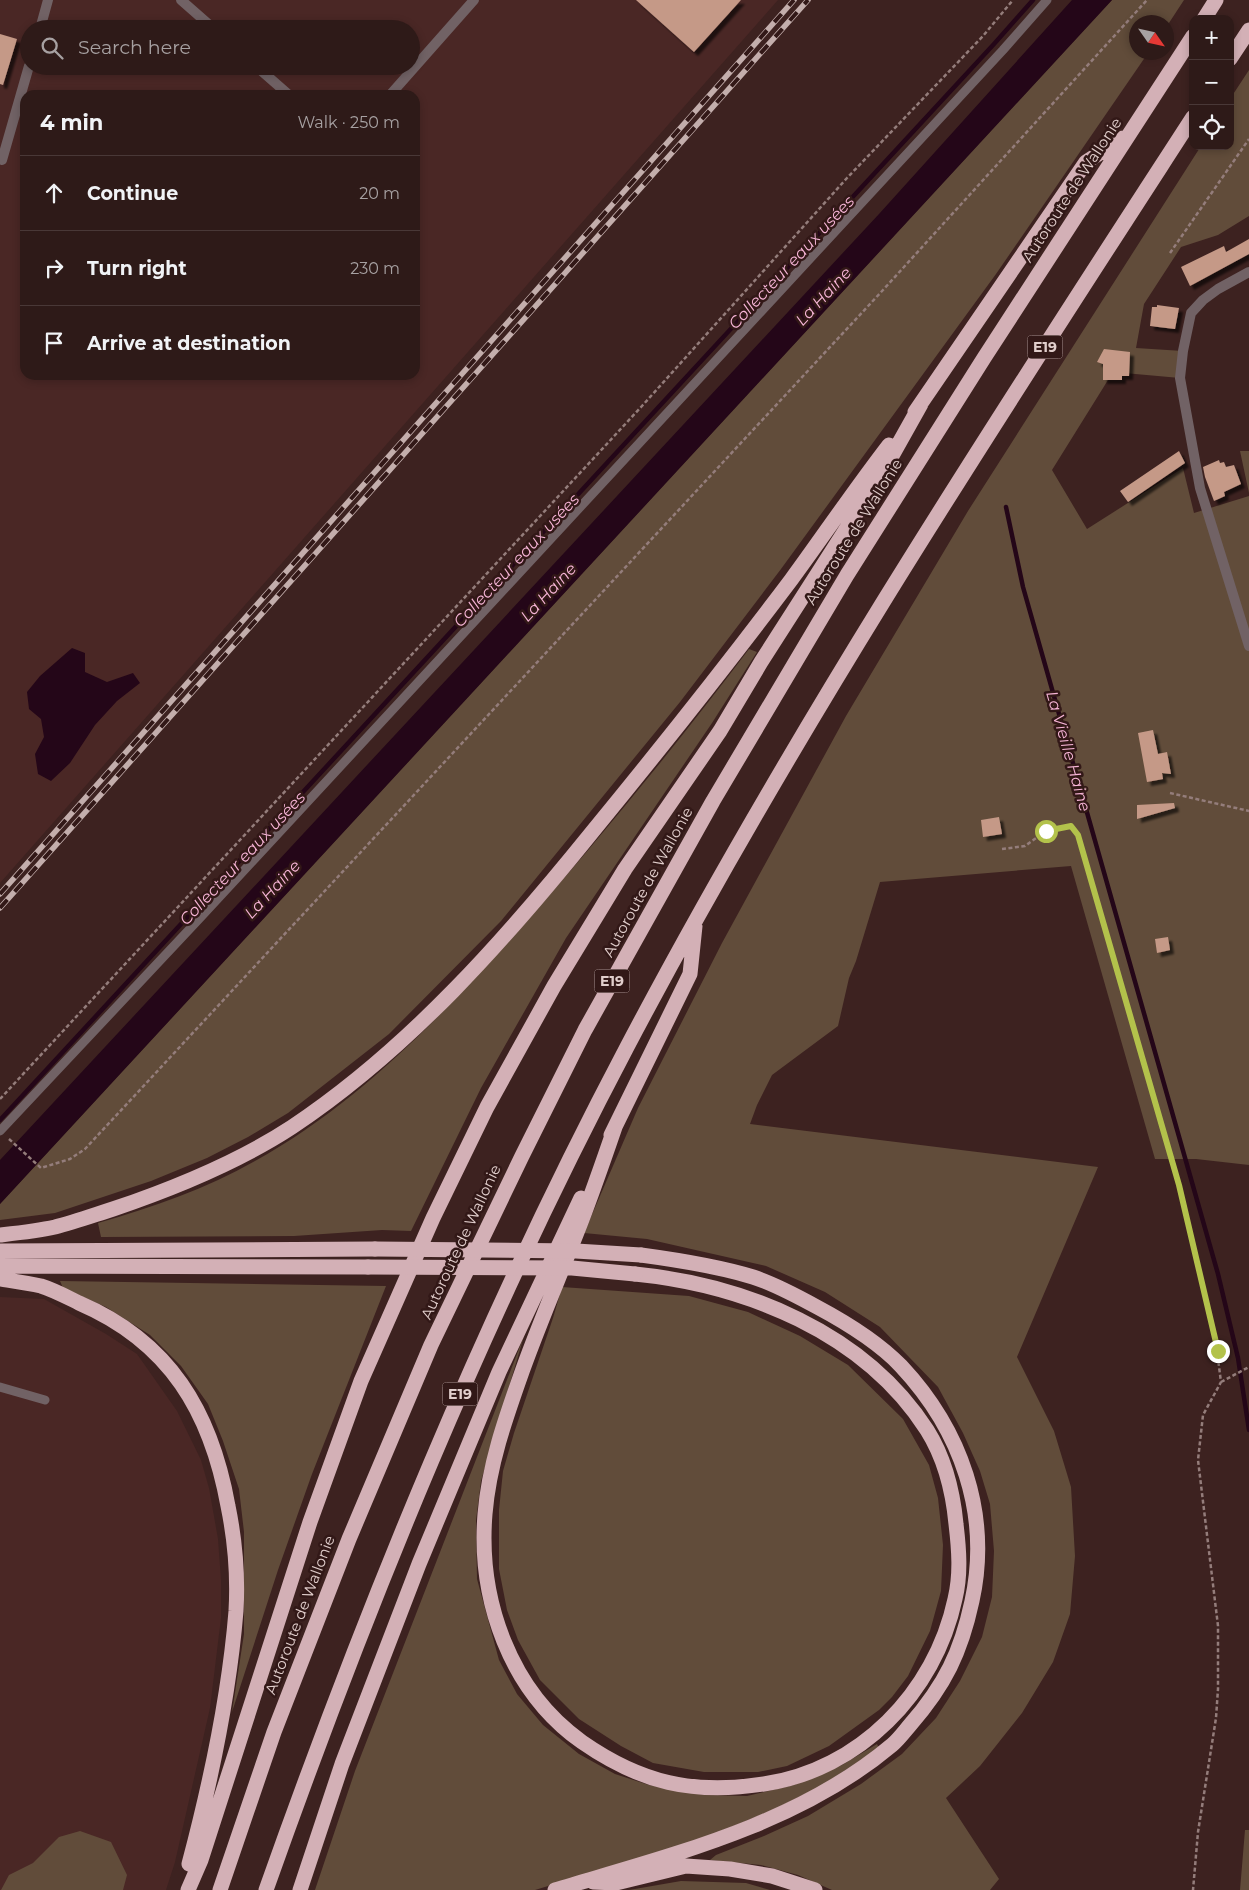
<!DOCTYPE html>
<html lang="en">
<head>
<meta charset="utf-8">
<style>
  :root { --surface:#2e1a18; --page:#362321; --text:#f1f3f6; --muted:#a7a1a2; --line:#493837 }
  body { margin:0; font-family:Montserrat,sans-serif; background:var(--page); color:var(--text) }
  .controls { position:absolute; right:15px; top:15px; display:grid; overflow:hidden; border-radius:10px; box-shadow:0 2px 8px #0003 }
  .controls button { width:45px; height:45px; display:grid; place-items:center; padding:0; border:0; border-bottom:1px solid var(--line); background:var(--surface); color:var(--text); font:25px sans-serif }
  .compass { position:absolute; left:1129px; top:15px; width:45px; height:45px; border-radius:50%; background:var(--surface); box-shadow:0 2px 8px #0003; rotate:124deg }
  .stop { position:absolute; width:15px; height:15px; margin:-11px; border:4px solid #b3c24b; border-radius:50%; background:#fff }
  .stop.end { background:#b3c24b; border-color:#fff; box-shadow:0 1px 5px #0008 }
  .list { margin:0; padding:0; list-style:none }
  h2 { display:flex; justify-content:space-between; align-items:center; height:65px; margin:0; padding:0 20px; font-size:21px }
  h2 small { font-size:16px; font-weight:400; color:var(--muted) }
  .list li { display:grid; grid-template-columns:32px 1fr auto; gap:15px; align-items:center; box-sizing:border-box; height:75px; padding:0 20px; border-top:1px solid var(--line) }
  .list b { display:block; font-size:19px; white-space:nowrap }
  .list em { font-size:16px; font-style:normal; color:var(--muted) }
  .icon { flex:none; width:28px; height:28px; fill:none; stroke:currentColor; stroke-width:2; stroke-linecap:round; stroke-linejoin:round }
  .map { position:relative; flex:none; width:1249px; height:1890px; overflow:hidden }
  .search { position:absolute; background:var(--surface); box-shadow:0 2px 8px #0003; left:20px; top:20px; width:400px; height:55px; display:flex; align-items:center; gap:12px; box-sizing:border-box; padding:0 18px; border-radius:28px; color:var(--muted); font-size:19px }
  .panel { position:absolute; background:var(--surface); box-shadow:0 2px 8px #0003; left:20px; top:90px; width:400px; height:290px; border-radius:15px }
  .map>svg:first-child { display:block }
</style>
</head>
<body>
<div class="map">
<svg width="1249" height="1890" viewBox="0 0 1249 1890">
  <defs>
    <filter id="shadow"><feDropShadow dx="4" dy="4" stdDeviation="1" flood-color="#0009"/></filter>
  </defs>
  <rect width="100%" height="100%" fill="#3d2220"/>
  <path fill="#4a2725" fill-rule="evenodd" d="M0,0H778L0,883ZM29,29H411V66H29ZM25,95H415V375H25Z
    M0,1297L44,1299L106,1334L137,1354L177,1411L201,1460L209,1488L218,1539L221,1580V1618L210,1708L175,1862L166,1890H0Z"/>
  <path fill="#614c3a" d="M1112,0H1184L1167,26L1166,22H1136V52L1148,53L996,274L781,569L680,702L501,921L389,1034L288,1113L248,1137L207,1158L151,1181L55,1213L0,1220V1204Z
    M1249,70V216L1218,235L1181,247L1144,304L1136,348L1183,351L1180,378L1113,372L1052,470L1087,529L1183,468L1194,513L1249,496V1165L1196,1159H1155L1071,866L880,882L856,961L849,978L838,1026L772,1075L757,1105L750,1124L1098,1167L1017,1357L1054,1431L1071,1487L1075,1556L1070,1614L1053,1662L1022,1713L980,1766L946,1798L999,1879L990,1890H832L798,1875L761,1865L710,1860L716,1855L764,1836L808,1816L861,1784L902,1754L936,1718L960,1681L982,1637L992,1597L994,1551L990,1504L980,1471L963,1433L938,1387L880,1327L825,1292L766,1266L647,1239L584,1233L638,1108L722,943L846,716L968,511L1201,146H1230V99Z
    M1240,451H1249V493Z
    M749,649L757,652L712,723L566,938L481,1088L411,1231L382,1230L294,1236L101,1237L98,1223C153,1207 206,1189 255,1161C356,1105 436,1022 512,937C595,845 674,748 749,649Z
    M60,1281L386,1286L312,1474L278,1570L232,1712L244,1634V1532L239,1489L223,1441L208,1404L181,1366L150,1335L106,1307L63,1288Z
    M562,1287L689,1296L748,1312L800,1336L848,1365L903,1419L929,1465L938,1498L943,1545L941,1591L930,1631L908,1676L892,1697L879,1710L829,1746L787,1766L758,1772H704L653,1763L621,1746L579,1719L540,1680L518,1640L507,1610L499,1569V1510L503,1471L514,1433L553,1318Z
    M524,1336L481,1481L476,1520L477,1579L499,1660L517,1694L543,1725L579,1754L615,1774L649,1785L705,1795L747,1796L794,1785L842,1765L877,1744L879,1748L821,1786L775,1809L702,1839L535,1890H315L355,1771Z
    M1245,1830H1249V1890H1240Z
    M80,1831L111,1842L127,1875L123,1890H1L9,1875L33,1863L59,1837Z
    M681,1881L746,1883L770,1890H629Z"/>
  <path fill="#240618" d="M1072,0H1112L0,1204V1160L879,214Z
    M72,648L85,653V672L107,682L133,673L140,683L117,701L95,725L70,763L51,781L38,774L35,754L44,737L41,719L29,709L27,692L40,676Z"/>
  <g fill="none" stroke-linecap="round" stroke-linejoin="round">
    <path stroke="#240618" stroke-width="4.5" d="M1006,507L1023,587L1218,1274L1238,1358L1249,1430
      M0,1120L994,44L1033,0"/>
  </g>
  <path fill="#c59987" filter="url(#shadow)" d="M636,0H741L694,52Z
    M0,34L17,39L3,85L0,84Z
    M1249,239V254L1190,286L1181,267L1224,246L1226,252Z
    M1157,305L1179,308L1175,329L1150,326L1152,307H1157Z
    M1104,349L1130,352L1129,376H1122V380H1103V364L1097,362Z
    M1179,451L1185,463L1128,502L1120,491Z
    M1219,460L1220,463L1224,462L1226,467L1234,465L1241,484L1224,492L1225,496L1214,501L1205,477L1203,467Z
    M1153,730L1158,754L1167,752L1171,774L1162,773L1163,779L1147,782L1138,733Z
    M1174,803L1175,808L1137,819V805Z
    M999,817L1002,834L983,837L981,820Z
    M1168,937L1170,950L1157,953L1155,939Z"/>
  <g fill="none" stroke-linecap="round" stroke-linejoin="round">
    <path stroke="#947d7b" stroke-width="2.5" stroke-dasharray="4 2.5" stroke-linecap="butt" d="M1170,253L1249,139
      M1170,793L1249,811
      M1002,849L1025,846L1046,831L1071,827L1078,835L1179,1185L1217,1351L1221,1382L1203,1415L1198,1460L1218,1626V1689L1216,1718L1198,1832L1193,1890
      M0,1099L642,406L847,178L983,36L1013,0
      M9,1139L41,1168L70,1159L85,1149L883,290L1147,0
      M1221,1382L1249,1367"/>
    <path stroke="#716265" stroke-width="9" d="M0,1131L200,918L1003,50L1047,0
      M0,1387L45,1400"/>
    <path stroke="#716265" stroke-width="10" d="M181,0L214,29
      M40,29L48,0
      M256,66L289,95
      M390,95L474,0
      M2,160L29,66
      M1249,272L1218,289L1203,300L1191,313L1183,351L1180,378L1200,488L1249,646"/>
    <path stroke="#d3b0b6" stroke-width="15" d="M1204,19L1216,0
      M1230,59L1249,30
      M915,412L1086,162L1123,138
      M615,1127C604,1159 593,1191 581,1222C562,1271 541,1319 523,1369C506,1417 489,1464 485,1514C478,1600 510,1691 582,1742C641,1783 693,1795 764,1784C859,1770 935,1693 955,1599C961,1575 959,1549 956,1524C953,1492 944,1457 927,1430C864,1332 745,1285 635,1274
      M611,1135L690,974L695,926
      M0,1235C18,1233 37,1231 55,1227C74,1222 94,1215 113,1209C175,1188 237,1163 292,1127C409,1049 505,940 593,831C661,748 727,665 791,580C824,535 855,489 889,445
      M0,1251L375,1249
      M0,1266L368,1267
      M0,1279C13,1281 28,1283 41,1286C54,1290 67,1297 79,1303C170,1342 211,1412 228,1506C235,1540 238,1576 236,1611C229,1697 211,1781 189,1864
      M593,1882L616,1883L686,1866L730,1869L772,1876L815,1890
      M188,1890L201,1860L310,1522L361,1381L433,1218L487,1107L554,986L625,869L720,731L761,662L884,470L921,404
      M220,1890L274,1732L349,1539L431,1345L522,1156L585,1030L713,801L847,575L984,358L1193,36
      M266,1890C368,1602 484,1318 627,1047C796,726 996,421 1193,117
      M300,1890L342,1764L419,1564L499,1372L581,1198
      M555,1890C671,1855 797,1825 892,1745C899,1739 904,1732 910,1725C945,1685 961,1652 972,1601C991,1514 961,1430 901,1366C878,1342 847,1323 817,1307C797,1296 775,1284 753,1277C717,1266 678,1260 641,1255"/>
    <g stroke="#c3aeac" stroke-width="5.5">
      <path id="rail" d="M0,894L794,0
        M0,908L808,0"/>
    </g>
    <use href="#rail" stroke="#321817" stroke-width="4" stroke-dasharray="11" stroke-linecap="butt"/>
    <path stroke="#d3b0b6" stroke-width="15" d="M375,1249L576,1251L641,1255
      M368,1267L572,1268L635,1274"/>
  </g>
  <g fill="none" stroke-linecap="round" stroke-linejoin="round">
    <path stroke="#b3c24b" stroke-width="6" d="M1046,831L1071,826L1078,835L1179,1185L1218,1351"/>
  </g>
  <g text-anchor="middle" stroke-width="5" stroke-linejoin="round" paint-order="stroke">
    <g fill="#321817" stroke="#ac9796" stroke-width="1">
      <rect x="1027.5" y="335.5" width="35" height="23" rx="4"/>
      <rect x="594.5" y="969.5" width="35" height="23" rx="4"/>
      <rect x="442.5" y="1382.5" width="35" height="23" rx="4"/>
    </g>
    <g font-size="14" font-weight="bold" fill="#e1cecc">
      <text x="1045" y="352">E19</text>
      <text x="612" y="986">E19</text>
      <text x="460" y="1399">E19</text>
    </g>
    <g font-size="15" fill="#e1cecc" stroke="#321817">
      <text transform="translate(1072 190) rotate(-57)" y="5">Autoroute de Wallonie</text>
      <text transform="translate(854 532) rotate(-58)" y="5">Autoroute de Wallonie</text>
      <text transform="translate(648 882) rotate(-61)" y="5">Autoroute de Wallonie</text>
      <text transform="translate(461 1242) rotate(-65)" y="5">Autoroute de Wallonie</text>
      <text transform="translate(300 1615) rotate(-69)" y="5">Autoroute de Wallonie</text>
    </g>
    <g font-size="16" font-style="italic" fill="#f7b5d7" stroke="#321817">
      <text transform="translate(791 262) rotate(-47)" y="6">Collecteur eaux usées</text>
      <text transform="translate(823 296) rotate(-47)" y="6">La Haine</text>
      <text transform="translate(516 560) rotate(-47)" y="6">Collecteur eaux usées</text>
      <text transform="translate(548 592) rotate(-47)" y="6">La Haine</text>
      <text transform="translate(1069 751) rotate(74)" y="6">La Vieille Haine</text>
      <text transform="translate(242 858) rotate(-47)" y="6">Collecteur eaux usées</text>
      <text transform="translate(272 889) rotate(-47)" y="6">La Haine</text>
    </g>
  </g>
</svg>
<div class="controls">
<button>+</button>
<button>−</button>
<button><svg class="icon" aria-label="locate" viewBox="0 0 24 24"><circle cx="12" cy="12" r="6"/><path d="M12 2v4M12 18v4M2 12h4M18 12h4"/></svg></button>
</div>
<svg class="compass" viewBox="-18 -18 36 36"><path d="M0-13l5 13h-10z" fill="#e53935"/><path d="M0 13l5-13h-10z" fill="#a7a1a2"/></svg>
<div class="stop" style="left:1046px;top:831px"></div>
<div class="stop end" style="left:1218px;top:1351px"></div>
<div class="search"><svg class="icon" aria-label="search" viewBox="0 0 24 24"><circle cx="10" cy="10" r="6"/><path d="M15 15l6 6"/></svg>Search here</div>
<section class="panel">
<h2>4 min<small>Walk · 250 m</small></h2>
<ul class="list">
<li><svg class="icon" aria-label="ahead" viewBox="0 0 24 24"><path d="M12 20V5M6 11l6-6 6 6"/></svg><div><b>Continue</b></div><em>20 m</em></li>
<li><svg class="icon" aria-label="right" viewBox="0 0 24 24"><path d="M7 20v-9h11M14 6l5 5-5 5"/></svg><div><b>Turn right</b></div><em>230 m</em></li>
<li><svg class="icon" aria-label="arrive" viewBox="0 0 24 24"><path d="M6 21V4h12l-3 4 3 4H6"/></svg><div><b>Arrive at destination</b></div></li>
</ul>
</section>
</div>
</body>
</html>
